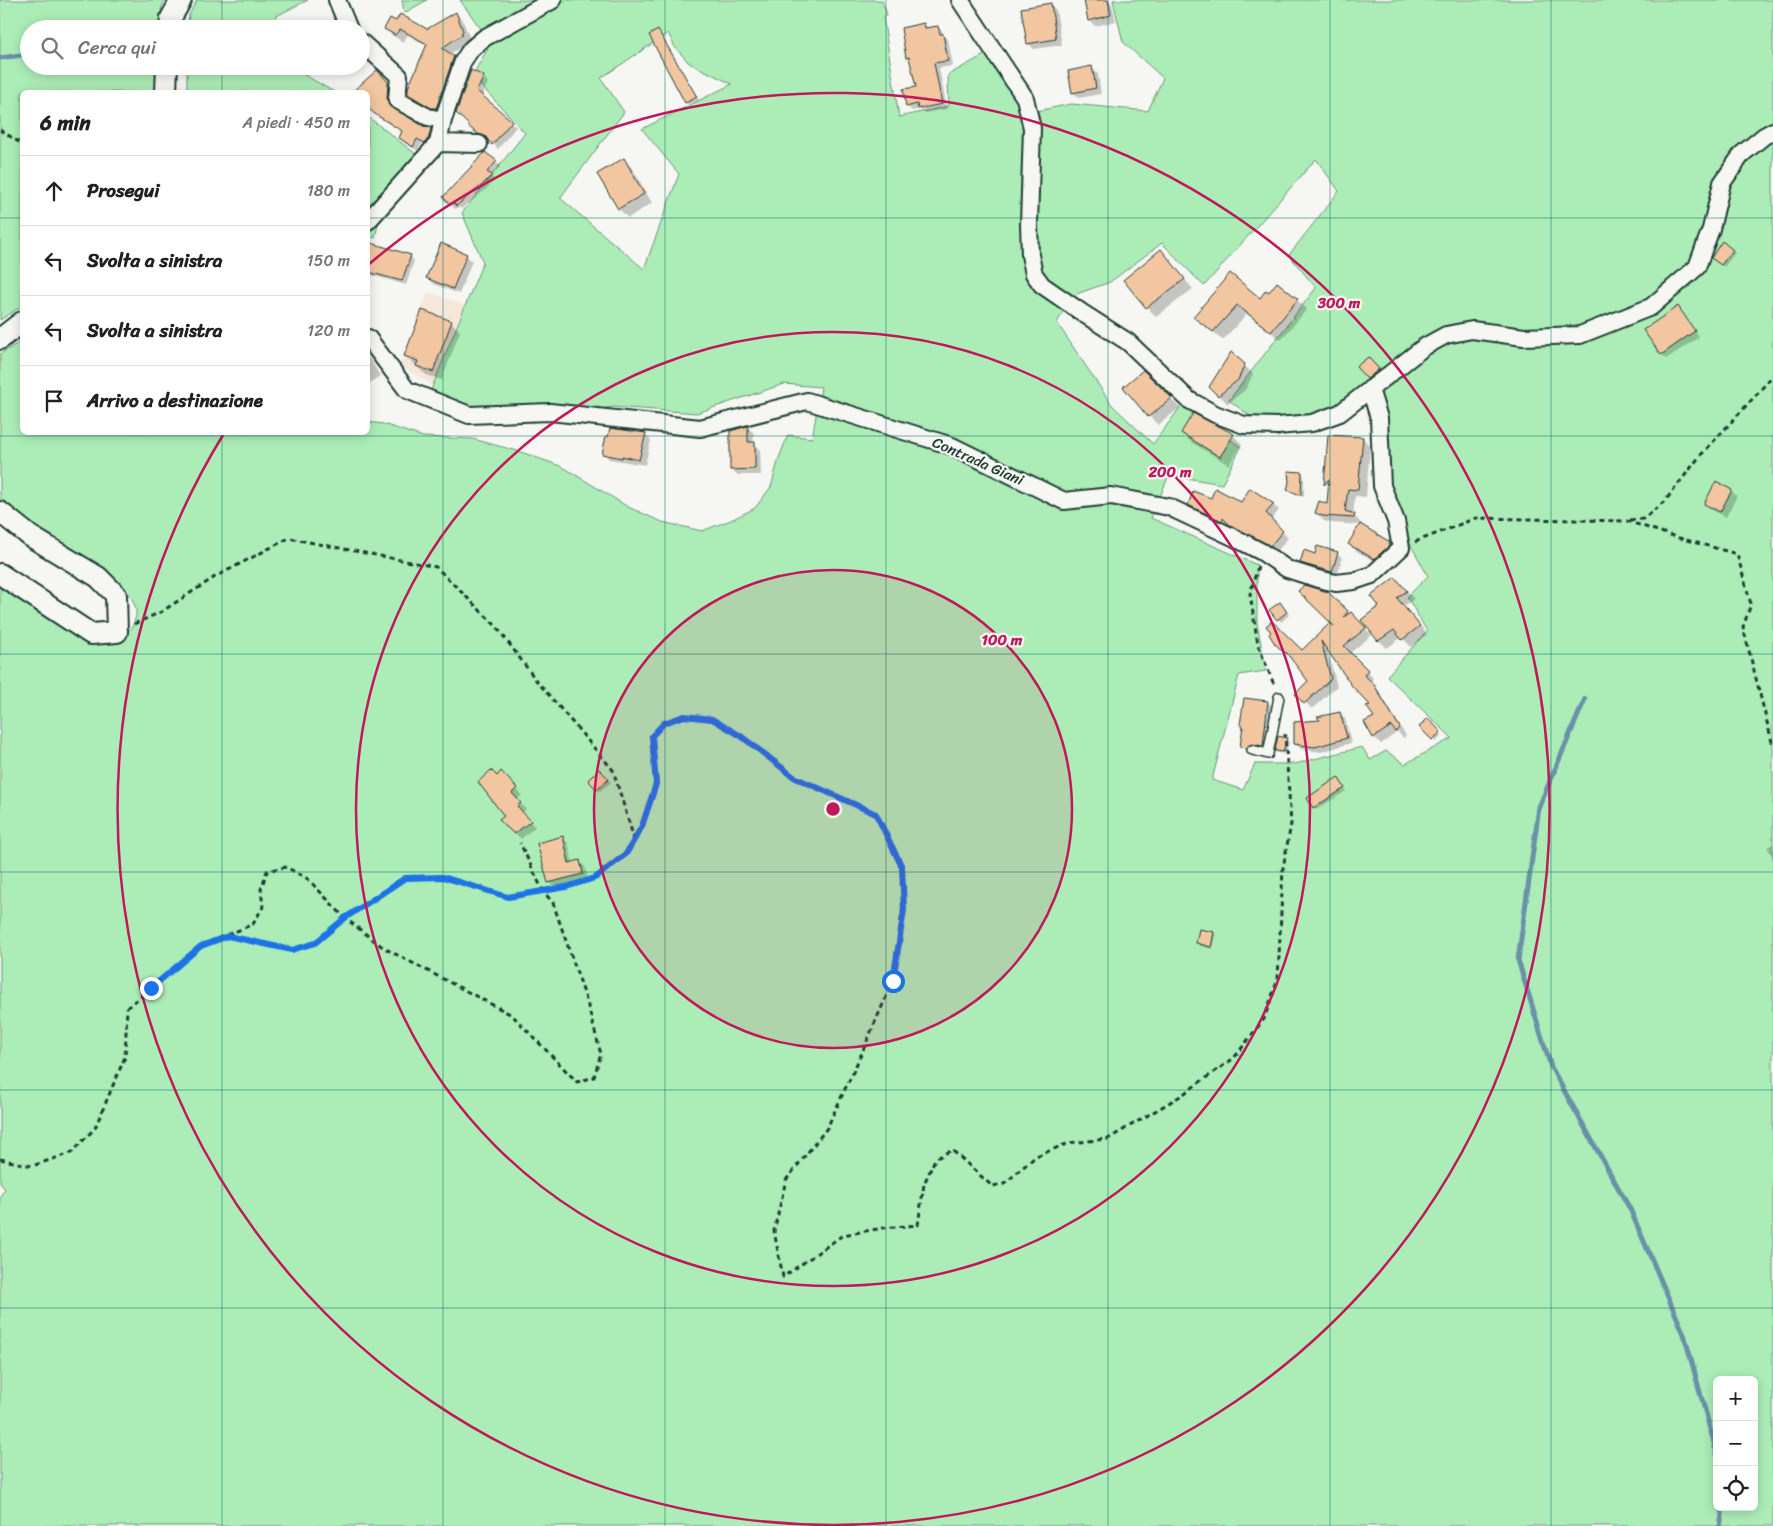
<!DOCTYPE html>
<html lang="it">
<head>
<meta charset="utf-8">
<style>
  :root { --surface:#fff; --page:#f6f6f6; --text:#202124; --muted:#757577; --line:#e0e0e0 }
  body { margin:0; font-family:Sriracha,sans-serif; background:var(--page); color:var(--text) }
  .controls { position:absolute; right:15px; bottom:15px; display:grid; overflow:hidden; border-radius:8px; box-shadow:0 2px 12px #0003 }
  .controls button { width:45px; height:45px; display:grid; place-items:center; padding:0; border:0; border-bottom:1px solid var(--line); background:var(--surface); color:var(--text); font:25px sans-serif }
  .stop { position:absolute; width:15px; height:15px; margin:-11px; border:4px solid #1a73e8; border-radius:50%; background:#fff }
  .stop.end { background:#1a73e8; border-color:#fff; box-shadow:0 1px 5px #0008 }
  .list { margin:0; padding:0; list-style:none }
  h2 { display:flex; justify-content:space-between; align-items:center; height:65px; margin:0; padding:0 20px; font-size:21px }
  h2 small { font-size:16px; font-weight:400; color:var(--muted) }
  .list li { display:grid; grid-template-columns:32px 1fr auto; gap:15px; align-items:center; box-sizing:border-box; height:70px; padding:0 20px; border-top:1px solid var(--line) }
  .list b { display:block; font-size:19px; white-space:nowrap }
  .list em { font-size:16px; font-style:normal; color:var(--muted) }
  .icon { flex:none; width:28px; height:28px; fill:none; stroke:currentColor; stroke-width:2; stroke-linecap:round; stroke-linejoin:round }
  .map { position:relative; flex:none; width:1773px; height:1526px; overflow:hidden }
  .search { position:absolute; background:var(--surface); box-shadow:0 2px 12px #0003; left:20px; top:20px; width:350px; height:55px; display:flex; align-items:center; gap:12px; box-sizing:border-box; padding:0 18px; border-radius:28px; color:var(--muted); font-size:19px }
  .panel { position:absolute; background:var(--surface); box-shadow:0 2px 12px #0003; left:20px; top:90px; width:350px; height:345px; border-radius:8px }
  .map>svg:first-child { display:block }
</style>
</head>
<body>
<div class="map">
<svg width="1773" height="1526" viewBox="0 0 1773 1526">
  <rect width="100%" height="100%" fill="#f6f6f2"/>
  <filter id="ink" filterUnits="userSpaceOnUse"><feTurbulence type="fractalNoise" baseFrequency=".02" numOctaves="2"/><feDisplacementMap in="SourceGraphic" scale="10" xChannelSelector="R" yChannelSelector="G"/><feConvolveMatrix kernelMatrix="1 2 1 2 8 2 1 2 1" color-interpolation-filters="sRGB"/></filter>
  <g filter="url(#ink)">
    <path fill="#f5e8da" d="M428,292L465,305L435,387L400,366Z"/>
    <path fill="#acedb7" stroke="#669576" fill-rule="evenodd" d="M0,0H165L162,6L158,29H29V66H158L159,92H22V306L0,320Z
      M197,0H308L276,16L281,29H187L189,15Z
      M402,0H427L404,13Z
      M460,0H882L887,15L883,17L899,117L949,106L948,75L986,54L1037,111L1071,104L1148,111L1163,78L1123,42L1113,0H1773V1526H0V1196L5,1189L0,1183V586L48,610L125,635L132,627L136,616V609L131,596L118,583L28,524L0,498V354L22,341V432H368V422L383,424L423,437L473,439L521,452L563,467L628,507L662,522L702,531L731,520L755,508L771,487L779,458L788,435L812,438L821,387L784,384L697,413L613,407L549,417L501,421L429,395L483,262L462,213L525,133L472,76L491,43ZM668,33L675,47L689,63L732,84L642,129L679,174L644,269L560,198L624,112L601,78ZM1316,159L1339,191L1289,255L1316,288L1229,400L1278,437L1363,390L1381,417L1376,482L1428,576L1407,597L1427,631L1387,676L1452,738L1405,764L1386,751L1370,760L1362,747L1295,764H1255L1243,790L1212,780L1239,675L1266,671L1257,623V565L1151,518L1169,475L1222,484L1241,447L1182,405L1153,444L1112,405L1057,323L1071,296L1110,282L1162,243L1204,286ZM1717,1380H1754V1507H1717Z
      M187,66H295L296,70L334,92H187Z
      M368,117L416,154L385,192L375,238L368,237Z"/>
    <path fill="#0003" d="M1095,0H1109L1112,4L1116,21L1095,26L1089,20Z
      M1050,4L1056,10L1062,45L1034,49L1028,43Z
      M456,13L463,21L470,39L468,41L469,42L450,54L461,64L440,115L417,102L409,94L427,46L408,35L403,42L393,36L386,29L391,20L427,31Z
      M924,24L928,28L938,27L943,32L944,36L948,40L953,66L939,68L947,109L924,113L920,109L912,111L907,106L918,88L912,61L908,57Z
      M327,25L331,29H319Z
      M660,34L699,100L688,105L651,36Z
      M305,66H317L308,70Z
      M1092,68L1098,74L1101,94L1079,98L1073,92Z
      M377,72L393,89V109L423,127L430,129L436,134L430,147L422,143L418,151L405,143L400,138L403,132L381,119L368,107V92H354Z
      M483,77L488,82L482,97L516,127L498,149L490,140L485,139L474,131L463,119Z
      M485,153L500,166L491,176L495,180L485,190L461,209L459,207L455,209L445,197Z
      M624,160L633,169L652,203L628,218L619,209L599,174Z
      M369,244L410,256L414,261L406,285L368,274Z
      M1161,251L1193,289L1156,317L1125,280Z
      M1732,251L1735,253L1724,267L1715,260Z
      M466,255L472,261L459,294L434,284L428,278Z
      M1230,275L1260,300L1269,293L1277,283L1307,309L1281,340L1247,314L1223,340L1195,317Z
      M1678,308L1699,337L1666,359L1662,354Z
      M451,322L460,331L442,380L426,375L405,356Z
      M368,356L380,376L368,384Z
      M1368,358L1381,373L1370,381L1358,367Z
      M1244,365L1253,374L1246,389L1228,404L1211,387Z
      M1143,372L1180,408L1158,425L1149,416Z
      M748,428L754,433L753,443L760,449L761,475H737L731,470Z
      M1182,433L1233,435L1242,444L1229,465L1191,442Z
      M645,434L651,440L645,465L609,459L603,453Z
      M1329,436L1363,438L1370,446L1366,497L1355,496L1353,515L1362,524V527L1389,544L1394,549L1380,564L1355,550L1350,544L1360,525L1331,523L1324,521L1317,513L1328,506L1330,488L1326,484Z
      M1302,473L1304,476V497L1291,493L1288,490Z
      M1731,491L1737,496L1726,517L1712,510L1706,504Z
      M1211,499L1241,503L1273,505L1279,510L1271,520L1288,538L1277,551L1237,530L1229,523L1228,526L1195,510L1189,504Z
      M1337,553L1342,558L1337,576L1306,567L1301,562L1315,556Z
      M1403,586L1414,599L1404,606L1427,634L1411,647L1402,637L1387,648L1379,640L1381,606Z
      M1328,593L1372,635L1350,653L1373,678L1370,682L1379,691L1406,736L1403,738L1398,732L1381,744L1374,737L1366,723L1376,717L1373,706L1327,649L1337,686L1312,709L1297,694L1310,681L1292,659L1276,643L1302,651L1337,631Z
      M1282,606L1289,615L1281,622L1271,611Z
      M1267,702L1273,707L1268,751L1247,752L1242,746L1244,727L1242,725Z
      M1340,713L1345,718L1351,743L1321,752L1301,749L1295,744L1322,721Z
      M1428,720L1442,735L1436,742L1421,727Z
      M1286,739L1289,742L1285,754L1279,753L1276,751Z
      M599,770L611,782L600,791L590,780Z
      M501,773L522,795L517,800L526,809L522,813L535,827L521,839L501,820L505,816L497,778Z
      M1340,782L1346,791L1316,810L1314,807Z
      M562,837L568,843L573,863L579,861L585,867L588,879L555,888L549,882Z
      M1773,844V858L1767,847Z
      M1213,933L1216,935L1213,949L1200,946L1198,943Z"/>
    <g fill="none" stroke-linecap="round" stroke-linejoin="round">
      <path stroke="#6991a8" stroke-width="5" d="M0,58L29,54
        M1585,699L1539,807L1518,960L1551,1067L1630,1209L1684,1334L1717,1454
        M1720,1526L1722,1516V1507"/>
    </g>
    <path fill="#f3c6a2" stroke="#1f3d34" d="M1084,0H1108L1111,15L1088,21Z
      M1051,3L1056,39L1027,44L1021,8Z
      M456,12L463,31L461,33L463,34L442,48L454,56L438,103L436,108H431L408,94V88L427,44L400,29L395,35L384,29L390,18L396,21L400,14L427,29Z
      M924,23L925,28L938,26L940,34H943L948,61L934,63L942,104L918,109L917,104L906,107L903,89L916,87L909,57L906,58L901,28Z
      M658,30L697,97L685,103L649,35Z
      M1092,66L1096,88L1072,93L1068,71Z
      M377,70L388,82L387,99L389,105L423,126L431,128L429,137L425,143L417,139L413,147L399,138L402,131L375,114L368,108V92H352Z
      M471,70L484,76L477,91L512,121L492,145L485,136L478,134L468,126L469,125L456,113Z
      M485,152L497,161L487,172L492,175L481,186L456,206L454,203L450,205L443,197Z
      M624,158L644,194L618,209L597,174Z
      M1722,241L1733,250L1721,265L1711,258Z
      M368,242L411,255L402,281L368,272Z
      M441,243L467,254L453,289L426,278Z
      M1161,249L1185,279L1146,308L1123,280Z
      M1230,273L1260,298L1266,290L1269,292L1277,282L1298,299L1271,332L1237,305L1213,332L1193,317Z
      M1678,306L1695,331L1661,355L1643,330Z
      M422,310L452,321L433,372L416,366L418,361L404,356Z
      M1231,352L1245,364L1238,380L1218,396L1209,387Z
      M1368,357L1379,369L1367,379L1356,367Z
      M1143,370L1172,398L1148,417L1123,387Z
      M1193,413L1234,434L1220,457L1181,433Z
      M748,426V442H755V469L730,470V431Z
      M610,428L646,433L639,460L622,456V458L602,454L606,436L608,437Z
      M1328,435L1363,437L1358,490L1348,489L1345,511L1355,514L1354,518L1323,516L1315,513L1319,501L1327,504L1329,479L1324,485Z
      M1288,471L1302,472L1301,495L1287,490L1289,482Z
      M1716,481L1732,490L1720,512L1704,504Z
      M1215,488L1241,502L1250,488L1274,504L1266,513L1283,531L1270,546L1230,525L1223,518L1222,521L1188,505L1193,491L1211,498Z
      M1360,524L1390,542L1388,547L1374,559L1348,544Z
      M1317,546L1338,552L1332,572L1300,563L1304,550L1315,554Z
      M1395,577L1407,591L1397,598L1420,626L1402,640L1394,630L1378,641L1361,620L1379,606L1371,596Z
      M1304,585L1328,592L1348,611L1344,617L1351,612L1366,628L1344,646L1368,670L1364,675L1373,683L1400,728L1396,732L1391,726L1373,738L1364,722L1374,717L1366,706L1370,705L1352,686L1321,641L1331,679L1304,704L1295,694L1308,681L1286,652L1285,653L1275,644L1269,634L1271,632L1266,626L1272,621L1302,650L1330,623L1334,626L1298,591Z
      M1280,602L1287,612L1277,620L1269,610Z
      M1244,698L1268,701L1263,746L1251,744L1246,748L1240,747L1243,726L1240,725Z
      M1340,712L1347,738L1315,747L1294,744V722L1320,720L1317,717Z
      M1428,718L1441,732L1432,740L1419,727Z
      M1278,736L1287,738L1283,752L1275,751Z
      M599,769L609,779L597,790L588,780Z
      M491,770L497,776L501,771L517,788L512,793L521,803L517,806L531,821L514,834L499,820L504,816L478,782Z
      M1338,777L1345,788L1313,808L1307,798Z
      M563,836L569,863L580,860L583,874L548,883L537,843Z
      M1199,929L1214,932L1211,947L1196,943Z"/>
    <g fill="none" stroke-linecap="round" stroke-linejoin="round">
      <g stroke="#1f3d34" stroke-width="12">
        <path id="service" d="M1252,750L1268,754L1279,697"/>
      </g>
      <g stroke="#1f3d34" stroke-width="20">
        <path id="minor" d="M337,0L349,29
          M960,0L1025,98L1032,128L1029,224L1030,255L1034,274L1042,285L1084,314L1128,342L1189,400L1215,414L1244,425L1277,426L1312,423L1340,413L1424,347L1446,335L1472,330L1524,337L1580,335L1651,307L1697,267L1711,229L1722,183L1742,154L1764,136L1773,131
          M361,42L399,76L397,100L428,117L443,120
          M438,143L479,144
          M368,221L438,143L443,120L463,61L471,49L484,38L553,0
          M368,338L407,390L469,415L550,412L700,428L807,401L952,446L1064,501L1111,496L1169,507L1235,538L1262,552L1287,569L1318,579L1336,583L1354,581L1372,575L1401,548L1396,521L1382,486L1379,418L1370,389"/>
      </g>
      <g stroke="#1f3d34" stroke-width="24">
        <path id="tertiary" d="M170,29L171,18L181,0
          M166,92L167,66
          M0,339L22,322
          M0,512L30,536L98,577L116,595L117,632L91,634L0,574"/>
      </g>
      <path stroke="#1f3d34" stroke-width="3" stroke-dasharray="5 4" stroke-linecap="butt" d="M0,130L22,144
        M1630,520L1643,519L1665,501L1700,456L1758,393L1773,375
        M1415,542L1476,518L1627,521L1679,538L1737,554L1751,604L1743,627L1773,746
        M1258,566L1250,594L1258,645L1275,687
        M134,624L161,612L215,577L289,538L436,567L496,626L536,680L613,770L634,839
        M228,936L292,950L315,943L345,918L405,878L443,877L508,897L566,887L595,878L626,854L642,826L656,784L651,736L664,723L685,716L712,719L741,736L794,777L876,814L902,867L903,910L893,981L860,1057L827,1128L786,1180L774,1231L783,1277L843,1235L883,1228L918,1225L924,1184L935,1159L952,1150L992,1186L1004,1184L1036,1156L1069,1143L1108,1139L1182,1095L1234,1058L1264,1019L1278,979L1283,868L1291,824L1285,734
        M0,1159L32,1166L71,1153L95,1128L125,1057L127,1008L201,946L253,924L263,907L261,889L267,871L286,867L308,879L345,918L384,948L512,1015L577,1082L594,1077L601,1054L586,999L553,903L543,891L520,843"/>
      <use href="#service" stroke="#f6f6f2" stroke-width="9"/>
      <use href="#minor" stroke="#f6f6f2" stroke-width="16"/>
      <use href="#tertiary" stroke="#f6f6f2" stroke-width="20"/>
    </g>
  </g>
  <g fill="none" stroke-linecap="round" stroke-linejoin="round" filter="url(#ink)">
    <path stroke="#1a73e8" stroke-width="6" d="M151,988L201,946L228,936L292,950L315,943L345,918L405,878L443,877L508,897L566,887L595,878L626,854L642,826L656,784L652,736L664,723L684,716L712,719L741,736L794,777L876,814L902,867L904,910L893,981"/>
  </g>
  <path fill="none" stroke="#0f766e" stroke-width="1" stroke-opacity="0.55" d="M222,0V29M443,0V1526M665,0V1526M886,0V1526M1108,0V1526M1330,0V1526M1551,0V1526M222,66V92M0,218H22M368,218H1773M222,432V1526M0,436H1773M0,654H1773M0,872H1773M0,1090H1773M0,1308H1773"/>
  <circle cx="833" cy="809" r="239" fill="#c2185b" fill-opacity=".12"/>
  <g fill="none" stroke="#c2185b" stroke-width="2.5">
    <circle cx="833" cy="809" r="239"/>
    <circle cx="833" cy="809" r="477"/>
    <path d="M368 265A716 716 0 1 1 223 435"/>
  </g>
  <g text-anchor="middle" stroke-width="4.5" stroke-linejoin="round" paint-order="stroke">
    <g font-size="15" fill="#1f3d34" stroke="#f6f6f2">
      <text transform="translate(978 461) rotate(24)" y="5">Contrada Giani</text>
    </g>
  </g>
  <circle cx="833" cy="809" r="8" fill="#c2185b" stroke="#f6f6f2" stroke-width="2.5"/>
  <g font-size="15" text-anchor="middle" font-weight="bold" fill="#c2185b" stroke="#f6f6f2" stroke-width="4.5" stroke-linejoin="round" paint-order="stroke">
    <text x="1339" y="308">300 m</text>
    <text x="1170" y="477">200 m</text>
    <text x="1002" y="645">100 m</text>
  </g>
</svg>
<div class="controls">
<button>+</button>
<button>−</button>
<button><svg class="icon" aria-label="locate" viewBox="0 0 24 24"><circle cx="12" cy="12" r="6"/><path d="M12 2v4M12 18v4M2 12h4M18 12h4"/></svg></button>
</div>
<div class="stop" style="left:893px;top:981px"></div>
<div class="stop end" style="left:151px;top:988px"></div>
<div class="search"><svg class="icon" aria-label="search" viewBox="0 0 24 24"><circle cx="10" cy="10" r="6"/><path d="M15 15l6 6"/></svg>Cerca qui</div>
<section class="panel">
<h2>6 min<small>A piedi · 450 m</small></h2>
<ul class="list">
<li><svg class="icon" aria-label="ahead" viewBox="0 0 24 24"><path d="M12 20V5M6 11l6-6 6 6"/></svg><div><b>Prosegui</b></div><em>180 m</em></li>
<li><svg class="icon" aria-label="left" viewBox="0 0 24 24"><path d="M17 20v-9H6M10 6l-5 5 5 5"/></svg><div><b>Svolta a sinistra</b></div><em>150 m</em></li>
<li><svg class="icon" aria-label="left" viewBox="0 0 24 24"><path d="M17 20v-9H6M10 6l-5 5 5 5"/></svg><div><b>Svolta a sinistra</b></div><em>120 m</em></li>
<li><svg class="icon" aria-label="arrive" viewBox="0 0 24 24"><path d="M6 21V4h12l-3 4 3 4H6"/></svg><div><b>Arrivo a destinazione</b></div></li>
</ul>
</section>
</div>
</body>
</html>
